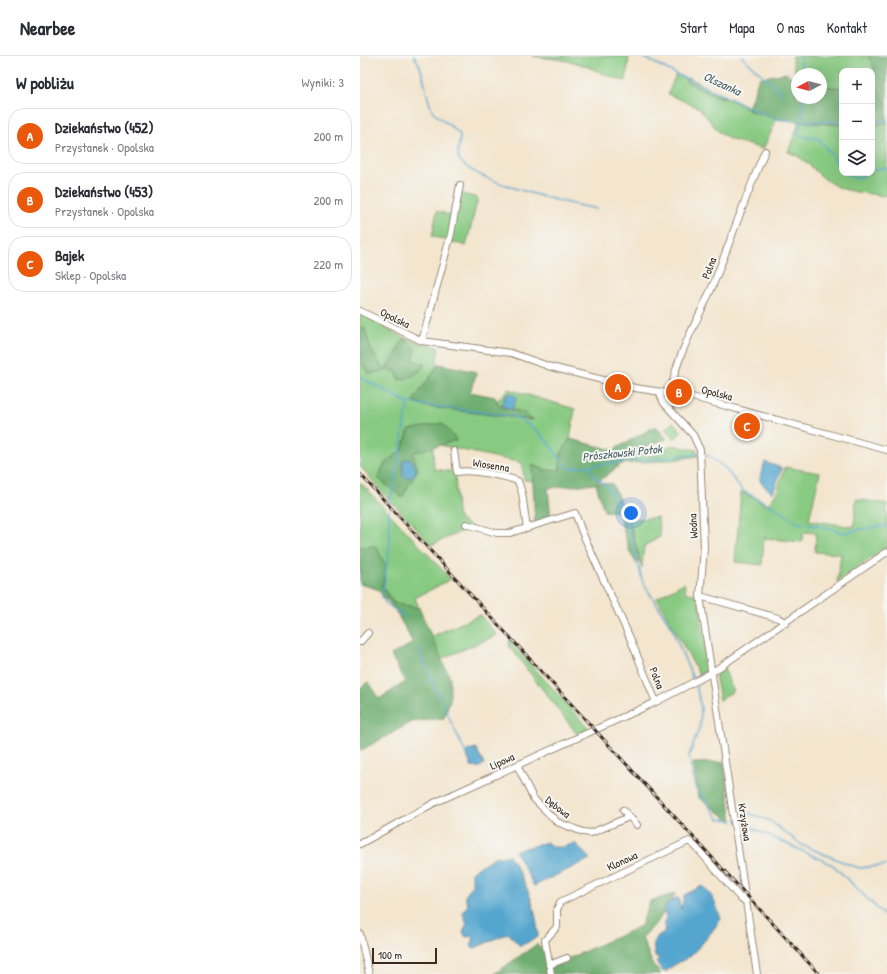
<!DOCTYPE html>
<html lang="pl">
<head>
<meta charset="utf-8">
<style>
  :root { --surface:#fff; --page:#f7f7f7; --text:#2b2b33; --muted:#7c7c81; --line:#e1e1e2; --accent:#ea580c }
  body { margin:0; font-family:"Patrick Hand",sans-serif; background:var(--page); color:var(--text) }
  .controls { position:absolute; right:12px; top:12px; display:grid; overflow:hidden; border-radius:8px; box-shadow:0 4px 16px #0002 }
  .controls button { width:36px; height:36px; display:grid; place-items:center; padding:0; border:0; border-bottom:1px solid var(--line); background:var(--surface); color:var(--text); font:20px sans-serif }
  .compass { position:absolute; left:431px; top:12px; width:36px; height:36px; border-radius:50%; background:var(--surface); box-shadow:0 4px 16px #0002; rotate:263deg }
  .scale { position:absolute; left:12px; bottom:10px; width:65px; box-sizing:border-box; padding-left:4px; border:2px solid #3b2a1e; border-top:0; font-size:11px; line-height:14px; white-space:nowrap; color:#3b2a1e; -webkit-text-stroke:3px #f6f6f2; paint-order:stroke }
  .you { position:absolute; left:271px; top:457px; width:14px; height:14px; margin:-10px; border:3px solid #fff; border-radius:50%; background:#1a73e8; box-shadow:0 0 0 6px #1a73e833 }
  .badge { display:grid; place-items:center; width:26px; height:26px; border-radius:50%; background:var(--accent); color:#fff; font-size:13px; font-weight:700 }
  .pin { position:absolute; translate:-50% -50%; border:2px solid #fff; box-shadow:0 1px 4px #0006 }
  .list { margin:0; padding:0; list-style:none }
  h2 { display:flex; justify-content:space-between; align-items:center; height:52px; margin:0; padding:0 16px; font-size:17px }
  h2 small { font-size:13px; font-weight:400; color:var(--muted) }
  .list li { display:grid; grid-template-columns:26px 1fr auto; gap:12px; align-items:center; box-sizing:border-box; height:56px; margin:0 8px 8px; padding:0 8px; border:1px solid var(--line); border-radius:16px }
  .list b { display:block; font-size:15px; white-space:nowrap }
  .list p { margin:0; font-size:13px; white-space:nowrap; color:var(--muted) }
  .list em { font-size:13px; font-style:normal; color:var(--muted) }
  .icon { flex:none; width:22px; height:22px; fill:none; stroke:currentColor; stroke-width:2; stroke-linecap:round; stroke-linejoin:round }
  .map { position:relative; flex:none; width:527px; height:918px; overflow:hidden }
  header { display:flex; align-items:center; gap:24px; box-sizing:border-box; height:56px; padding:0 20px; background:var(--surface); border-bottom:1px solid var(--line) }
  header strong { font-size:19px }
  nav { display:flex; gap:22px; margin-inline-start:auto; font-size:14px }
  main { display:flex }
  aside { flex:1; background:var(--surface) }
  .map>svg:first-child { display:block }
</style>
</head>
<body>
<header>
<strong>Nearbee</strong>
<nav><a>Start</a><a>Mapa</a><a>O nas</a><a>Kontakt</a></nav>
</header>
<main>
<aside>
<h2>W pobliżu<small>Wyniki: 3</small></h2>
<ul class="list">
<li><span class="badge">A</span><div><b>Dziekaństwo (452)</b><p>Przystanek · Opolska</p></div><em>200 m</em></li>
<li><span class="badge">B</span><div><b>Dziekaństwo (453)</b><p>Przystanek · Opolska</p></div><em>200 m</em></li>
<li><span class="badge">C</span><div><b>Bajek</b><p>Sklep · Opolska</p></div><em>220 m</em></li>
</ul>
</aside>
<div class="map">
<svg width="527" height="918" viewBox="0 0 527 918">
  <rect width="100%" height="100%" fill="#f6f6f2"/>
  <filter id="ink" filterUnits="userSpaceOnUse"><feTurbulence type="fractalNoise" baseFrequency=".025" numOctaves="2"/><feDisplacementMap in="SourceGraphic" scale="8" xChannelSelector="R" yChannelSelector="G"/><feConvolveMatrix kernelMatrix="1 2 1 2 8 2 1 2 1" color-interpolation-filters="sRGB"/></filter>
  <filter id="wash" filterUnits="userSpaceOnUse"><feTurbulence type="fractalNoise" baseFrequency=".012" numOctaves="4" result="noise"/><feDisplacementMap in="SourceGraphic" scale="16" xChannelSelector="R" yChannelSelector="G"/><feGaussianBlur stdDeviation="0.9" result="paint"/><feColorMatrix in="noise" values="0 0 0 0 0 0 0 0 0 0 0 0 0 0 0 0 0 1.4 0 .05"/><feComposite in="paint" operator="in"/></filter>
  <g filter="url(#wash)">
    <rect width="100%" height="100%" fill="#f3e5ce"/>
    <path fill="#88ca82" stroke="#627a50" d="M173,0H269L266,25C251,22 239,15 225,10C209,3 190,3 173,0Z
      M432,0H508L515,13L512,15H482V32L461,30V18H437V25Z
      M316,18L388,52L390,55L417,63L403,93L369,83L359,76L339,52L308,38Z
      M439,66L482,69V117H512V68H527V139L522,140C509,137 487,136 476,130C457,121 448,102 428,96Z
      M99,137L118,142L106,190L72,180L77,155L93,160Z
      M0,256C10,260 17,267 26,272C43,283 61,288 79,291L77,306L79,308L74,314L64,350L172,364L163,356L140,351L137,345L148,333L215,353L210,383L201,398L200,414H185L172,409L173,425L164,424L162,407L79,389L97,384L49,374L42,394L25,407L18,422L42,441L53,397L73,391L74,413L95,416L97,458L100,464L112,471L71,489L34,448L33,449L0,410Z
      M313,366L322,376L314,383L305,373Z
      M312,389L337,394L338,400L311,404L260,408L275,397L291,400Z
      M425,411L460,417L449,464L494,471L496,443L527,448V491L477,526L481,498L455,496L456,477L444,476L442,486L404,482L402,509L375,506L381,436L407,449L416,438Z
      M0,426L91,523L55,542L59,552L34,547L22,531L26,511L16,490L0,491Z
      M298,461L300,481L284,490L282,512L269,464Z
      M324,527L326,537L338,538L349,613L339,618L297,542Z
      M120,559L137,579L81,603L70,581Z
      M149,584L230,674L217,678L149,590Z
      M364,612L373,635L360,644L355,618Z"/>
    <path fill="#6eae70" stroke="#546c47" d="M508,0H527V68H512V15L515,13Z
      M426,17L437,25V42H461V30L482,32V69L422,64L390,55L388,52L399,22Z
      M323,22H330L366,42C353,41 332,32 323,22Z
      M5,272L10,291L24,315L35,300L44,282L55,292L54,304L65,308C59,318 50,323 39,324L36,315L29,314L8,318L0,304V273Z
      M79,308L117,316L110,336L135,341L140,351L163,356L173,364L68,351L53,345Z
      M82,367L97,384L53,397L58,413L42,442L18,422L25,407L42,394L49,374Z
      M296,370L307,383L283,391L237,427L252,428L269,464L280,504L277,508L270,497L258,456L244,455L236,428L188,432L191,463L175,469L172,409L185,414H200L201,398L210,383L253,394Z
      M16,490L26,511L22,531L34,547L59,552L90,622V644L84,662L52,666L0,695V632L8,626L19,643L45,626L31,599L53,587L34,552L17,533L0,528V491Z
      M364,706L372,766L338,741L333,707Z
      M316,837L298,865L282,882L293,909L301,918H134L177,888L194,909L281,870L290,845Z"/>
    <path fill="#54a6cf" stroke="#486876" d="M150,337L157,341L152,354L141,349L146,339Z
      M51,403L56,413L54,420L48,422L43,420V404Z
      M405,406L422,412L413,437C396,424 398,426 405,406Z
      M116,692L124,708L118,712L112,711L106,698L108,694Z
      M187,786L192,791H203L215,787L230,803L174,830L155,795Z
      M149,799C165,824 177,850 178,881L160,890L148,877L113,893L111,889L113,886V880L106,881L103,876L107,867L102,856L108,849L105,840L112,830V815L136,800L140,801Z
      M342,830C353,838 357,851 361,863C351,877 342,889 330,900C322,906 314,907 306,916L302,915L296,905L299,904L298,901H295L293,886L299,879L306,875L304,873L306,860L303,855L307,848L318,841L321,854L324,839Z"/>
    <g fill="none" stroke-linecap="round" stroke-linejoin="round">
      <path stroke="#54a6cf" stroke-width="1.5" d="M54,0C66,16 64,37 72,54C75,61 94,70 100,79C101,86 95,97 99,103C112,126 210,148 237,153
        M281,0L316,18L415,63L437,65
        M381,0L423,38
        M441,0V18
        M442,42V65
        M440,65L482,66
        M441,65L438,79L459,83L482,112
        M512,66L527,65
        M512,114L527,112
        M486,117C493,124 499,124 506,117
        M0,321L48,347L151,360C177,369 189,387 205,409L209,412L338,398
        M342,398L349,400L364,411L383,435L414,451L438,467L465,471L483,477L519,470L527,471
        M230,411L234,420L248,431L266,462L283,527L311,570L333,623L348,615
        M35,424L48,347
        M30,447L34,427
        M29,454L30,486L22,541L26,547L46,562
        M59,593L71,624L81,643
        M336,629L341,652L340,670L329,700L335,731L359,763L372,764
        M83,647L92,668
        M94,672L106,698
        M380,760L388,757L410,765L442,789L490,809L500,812L527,809
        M377,763V765L473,809L527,862"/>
    </g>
  </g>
  <g filter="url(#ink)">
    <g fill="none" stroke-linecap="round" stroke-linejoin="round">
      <g stroke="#978876" stroke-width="8">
        <path id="minor" d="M0,255L62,285L151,297L191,311L275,332L328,340L355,347L527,394
          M62,285L91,178L100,129
          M299,336L304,347L333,379L340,394L344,492L340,540L397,918
          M311,337C315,301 339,262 353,229C371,184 386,139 405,95
          M94,395L97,416C111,413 144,420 158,425L162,437L167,473
          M106,468L137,477H150L215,457L222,476L270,582L296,646
          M340,540L418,562L426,567
          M0,586L8,577
          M157,709L173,742L197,766L223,776L231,777L269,761
          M263,754L277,769
          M0,788L74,747L296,646L351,617L527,496
          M0,878L9,918
          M189,909L207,902
          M191,918L185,884L197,871V854L200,846L329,785L336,791L381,843L386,845"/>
      </g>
      <use href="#minor" stroke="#fff" stroke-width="6"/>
      <g stroke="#3b2a1e" stroke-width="3">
        <path id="rail" d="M0,418L459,918"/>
      </g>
      <use href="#rail" stroke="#f6f6f2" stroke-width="1.5" stroke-dasharray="4.5" stroke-linecap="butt"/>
    </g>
  </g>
  <g text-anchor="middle" stroke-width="4" stroke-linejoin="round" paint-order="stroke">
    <g font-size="11" fill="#3b2a1e" stroke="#f6f6f2">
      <text transform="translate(349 212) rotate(-69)" y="4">Polna</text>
      <text transform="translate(35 262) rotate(26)" y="4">Opolska</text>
      <text transform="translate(357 337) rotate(14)" y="4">Opolska</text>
      <text transform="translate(131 409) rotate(9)" y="4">Wiosenna</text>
      <text transform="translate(333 470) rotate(-93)" y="4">Wodna</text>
      <text transform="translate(297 622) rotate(68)" y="4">Polna</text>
      <text transform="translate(142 705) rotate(-25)" y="4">Lipowa</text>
      <text transform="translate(198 751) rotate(38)" y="4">Dębowa</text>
      <text transform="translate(385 766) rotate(81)" y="4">Krzyżowa</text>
      <text transform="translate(262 805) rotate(-25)" y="4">Klonowa</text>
    </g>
    <g font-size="12" font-style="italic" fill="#455c65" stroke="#f6f6f2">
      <text transform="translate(362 28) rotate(25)" y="4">Olszanka</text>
      <text transform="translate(262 397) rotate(-6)" y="4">Prószkowski Potok</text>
    </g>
  </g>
</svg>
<div class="controls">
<button>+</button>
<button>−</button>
<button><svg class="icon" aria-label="layers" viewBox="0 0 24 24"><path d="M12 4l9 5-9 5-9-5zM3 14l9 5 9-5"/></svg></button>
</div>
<svg class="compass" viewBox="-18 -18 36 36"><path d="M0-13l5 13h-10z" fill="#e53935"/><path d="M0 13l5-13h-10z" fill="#7c7c81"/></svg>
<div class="scale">100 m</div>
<div class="you"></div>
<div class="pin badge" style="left:258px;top:331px">A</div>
<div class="pin badge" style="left:319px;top:336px">B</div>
<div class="pin badge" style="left:387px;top:370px">C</div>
</div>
</main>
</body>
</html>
